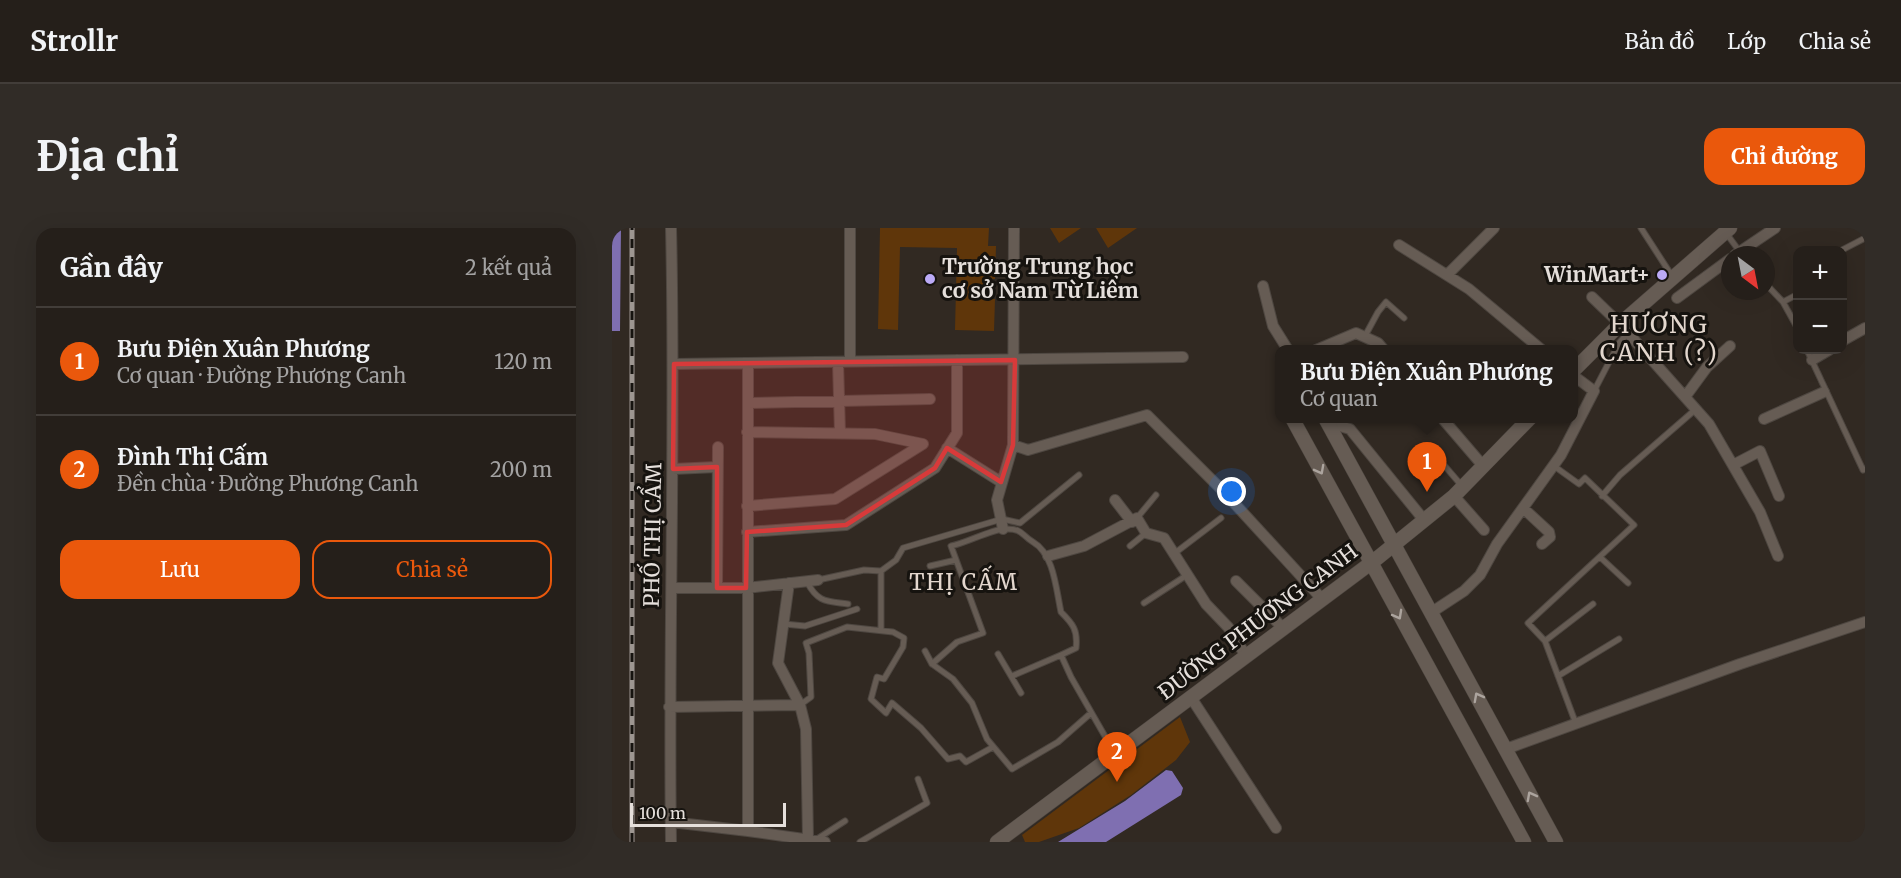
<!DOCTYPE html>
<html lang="vi">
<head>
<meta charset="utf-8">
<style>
  :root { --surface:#251f1a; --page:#312c27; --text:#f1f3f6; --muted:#a3a2a2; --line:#423d39; --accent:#ea580c }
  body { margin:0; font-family:Merriweather,serif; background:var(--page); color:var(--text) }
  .controls { position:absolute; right:18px; top:18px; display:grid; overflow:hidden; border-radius:12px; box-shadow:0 6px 24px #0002 }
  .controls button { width:54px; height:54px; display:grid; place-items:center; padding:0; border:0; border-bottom:2px solid var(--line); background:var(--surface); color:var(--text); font:30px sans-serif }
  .compass { position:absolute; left:1109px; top:18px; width:54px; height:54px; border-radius:50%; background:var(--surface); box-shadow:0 6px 24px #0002; rotate:148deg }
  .scale { position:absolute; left:18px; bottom:15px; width:156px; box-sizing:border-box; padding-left:6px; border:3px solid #e5dfdb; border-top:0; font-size:16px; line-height:21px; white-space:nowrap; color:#e5dfdb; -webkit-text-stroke:4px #16130f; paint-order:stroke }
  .you { position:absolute; left:620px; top:264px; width:21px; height:21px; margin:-15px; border:4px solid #fff; border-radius:50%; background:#1a73e8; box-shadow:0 0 0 9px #1a73e833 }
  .badge { display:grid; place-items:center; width:39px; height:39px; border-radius:50%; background:var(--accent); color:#fff; font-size:20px; font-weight:700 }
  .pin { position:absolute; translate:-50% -50px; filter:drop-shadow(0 2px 3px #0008) }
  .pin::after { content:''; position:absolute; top:32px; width:21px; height:18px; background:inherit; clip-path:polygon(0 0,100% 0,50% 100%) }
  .popup { position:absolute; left:663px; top:117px; width:303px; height:78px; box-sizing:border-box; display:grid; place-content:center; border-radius:12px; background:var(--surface); filter:drop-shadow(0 2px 4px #0005); font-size:20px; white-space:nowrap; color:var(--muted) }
  .popup b { font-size:22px; color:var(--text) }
  .popup::after { content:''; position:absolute; left:50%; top:100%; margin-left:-12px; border:12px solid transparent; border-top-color:var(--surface) }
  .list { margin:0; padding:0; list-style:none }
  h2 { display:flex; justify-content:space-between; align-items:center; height:78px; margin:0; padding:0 24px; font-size:26px }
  h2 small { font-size:20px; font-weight:400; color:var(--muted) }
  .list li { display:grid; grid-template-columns:39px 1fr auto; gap:18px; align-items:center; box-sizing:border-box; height:108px; padding:0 24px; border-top:2px solid var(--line) }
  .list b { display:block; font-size:22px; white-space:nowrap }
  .list p { margin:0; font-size:20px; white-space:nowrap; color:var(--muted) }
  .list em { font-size:20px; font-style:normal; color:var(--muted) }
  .actions { display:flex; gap:12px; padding:18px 24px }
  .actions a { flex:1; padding:14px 0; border:2px solid var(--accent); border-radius:18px; text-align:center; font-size:21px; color:var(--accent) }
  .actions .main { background:var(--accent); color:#fff }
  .map { position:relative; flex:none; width:1253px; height:614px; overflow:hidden; border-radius:18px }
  header { display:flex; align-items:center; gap:36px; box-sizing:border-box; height:84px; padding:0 30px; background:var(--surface); border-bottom:2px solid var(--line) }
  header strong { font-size:28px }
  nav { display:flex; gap:33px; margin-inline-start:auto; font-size:21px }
  .intro { display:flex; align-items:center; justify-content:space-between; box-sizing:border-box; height:144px; padding:0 36px }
  h1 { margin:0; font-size:42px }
  .button { padding:15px 27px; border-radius:18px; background:var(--accent); color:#fff; font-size:21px; font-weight:700 }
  main { display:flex; gap:36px; padding:0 36px }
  aside { flex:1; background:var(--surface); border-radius:18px; box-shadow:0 6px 24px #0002 }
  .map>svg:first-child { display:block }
</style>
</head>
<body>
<header>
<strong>Strollr</strong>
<nav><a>Bản đồ</a><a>Lớp</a><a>Chia sẻ</a></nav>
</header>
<div class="intro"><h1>Địa chỉ</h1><a class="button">Chỉ đường</a></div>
<main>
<aside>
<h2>Gần đây<small>2 kết quả</small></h2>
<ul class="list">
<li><span class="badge">1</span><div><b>Bưu Điện Xuân Phương</b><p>Cơ quan · Đường Phương Canh</p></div><em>120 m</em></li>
<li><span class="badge">2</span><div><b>Đình Thị Cấm</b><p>Đền chùa · Đường Phương Canh</p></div><em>200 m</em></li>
</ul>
<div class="actions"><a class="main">Lưu</a><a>Chia sẻ</a></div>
</aside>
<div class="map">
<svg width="1253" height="614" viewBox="0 0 1253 614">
  <rect width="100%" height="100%" fill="#312922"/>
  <path fill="#7f6fb1" d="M0,0H9L8,103H0Z
    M554,542L560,543L571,560L569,567L494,614H446L513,573Z"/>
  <path fill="#5f360a" d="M268,0H377L376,18H384L383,51H375V71H383L382,103L343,102L345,20L288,19L286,102L266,101Z
    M438,0H469L447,15Z
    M484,0H525L496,20Z
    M568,489L578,514L564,532L519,567L467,600L427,614H413L410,607Z"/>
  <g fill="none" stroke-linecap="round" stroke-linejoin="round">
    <g stroke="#4e4741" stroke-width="7">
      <path id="service" d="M1029,0L1060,48
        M1114,5L1128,24
        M1230,22L1253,10
        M1154,56L1171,74L1186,101
        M1171,74L1186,66
        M753,108L766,84L774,74L792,90
        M1195,122L1251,242L1253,241
        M982,163L1007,115L1016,105
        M819,222L850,258
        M942,238L967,256L973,250L1022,297L916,395L933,413L964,496
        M990,268L1008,247L1084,181
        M525,290L544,267
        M518,318L534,305
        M563,325L609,290
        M989,330L1016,355
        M318,338L344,332
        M206,352L252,342L269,343
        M195,354C206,375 215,373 236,376
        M532,375L575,347
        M172,396L193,398L245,381
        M269,402V343L284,332L291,320L390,291L408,295L467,247
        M933,413L981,376
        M313,423L320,436
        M386,426L409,465
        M320,436L345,414L371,405L339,318C354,315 378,302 392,301C411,300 409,307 421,314C442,326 444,361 449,384C461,396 466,402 464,420L449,427L459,449L502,524
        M320,436L341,451L360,475L375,511L400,541L446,514L479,485
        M400,448L449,427
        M946,448L1007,411
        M188,477L199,469L197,425L194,415L235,399L281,404L292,410L291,419L272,451L265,449L259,471L274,485L280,475L309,500L336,531L348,528L354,534L381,519
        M205,611L233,593
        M248,614L315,575L306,551"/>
    </g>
    <g stroke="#4e4741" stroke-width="12">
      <path id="minor" d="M59,0C64,205 56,409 59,614
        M787,17L857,61L930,122
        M1123,27L1163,0
        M835,47L882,0
        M651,58L661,98L676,122
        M980,69L1008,96L1097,196L1148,284L1166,328
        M1065,70L1118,31
        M1230,113L1253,100
        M704,122L744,105L766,115L772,122
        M1200,132L1217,122
        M226,134L228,205
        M238,134V0
        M62,136L571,129
        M1073,169L1095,139L1118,118
        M136,175L318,171
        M830,190L872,239
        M1152,191L1212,164
        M714,194L738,201L812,292
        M135,204L263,206L311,216
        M401,217L416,222L535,187L612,264L710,371
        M335,220L389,254
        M1121,237L1148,223L1167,268
        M61,241L105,239
        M842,268L872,302
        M503,272L520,294
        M135,278L223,271L311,216
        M911,280L937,304L938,309L930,316
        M391,301L385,272L401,217L402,0
        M135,304L234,297L323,240L345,205V132
        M436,328L472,318L525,290L534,305L552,310L594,376L616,399L634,428
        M624,353L671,400
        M177,355L166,435L188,477L194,501L196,610
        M60,360H134L206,352
        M105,360L106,219
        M820,384L852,363L868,347L885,316L949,227L982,163L962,148
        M580,471L664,600
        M57,479L188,477
        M894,521L1128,436L1253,394
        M59,594L136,603V135
        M136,603L213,614"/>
    </g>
    <g stroke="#4e4741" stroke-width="15">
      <path id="tertiary" d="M962,142L1008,96L1118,0
        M680,190L912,614
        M713,190L944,614
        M385,614L763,332L842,268L918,190"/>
    </g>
    <use href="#service" stroke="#665c54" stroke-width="5"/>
    <use href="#minor" stroke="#665c54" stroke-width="10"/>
    <use href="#tertiary" stroke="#665c54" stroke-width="14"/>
    <g stroke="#9d9691" stroke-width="5">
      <path id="rail" d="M20,614V0"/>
    </g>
    <use href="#rail" stroke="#16130f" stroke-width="3" stroke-dasharray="9" stroke-linecap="butt"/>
  </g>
  <defs><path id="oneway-chevron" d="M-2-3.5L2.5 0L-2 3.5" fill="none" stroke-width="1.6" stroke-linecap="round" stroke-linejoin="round" transform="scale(1.5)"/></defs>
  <g stroke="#aca49e">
    <use href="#oneway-chevron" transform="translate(708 242) rotate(62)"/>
    <use href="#oneway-chevron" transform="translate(786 387) rotate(61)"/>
    <use href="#oneway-chevron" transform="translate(866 469) rotate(-118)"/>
    <use href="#oneway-chevron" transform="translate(919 568) rotate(-118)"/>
  </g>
  <path fill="#d83a3a" fill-opacity="0.2" stroke="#d83a3a" stroke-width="4.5" stroke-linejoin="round" d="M403,132L401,217L389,254L335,220L323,240L234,297L135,304L134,360H105V239L61,241L62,136Z"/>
  <g fill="#bbaaf6" stroke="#16130f" stroke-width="2">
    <circle cx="1050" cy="47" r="6"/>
    <circle cx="318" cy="51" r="6"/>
  </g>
  <g text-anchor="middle" stroke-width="6" stroke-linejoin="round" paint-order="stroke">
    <g font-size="21" font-weight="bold" fill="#e5dfdb" stroke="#16130f" text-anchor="start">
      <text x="330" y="46">Trường Trung học<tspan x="330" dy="24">cơ sở Nam Từ Liêm</tspan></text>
      <text x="1038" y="54" text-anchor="end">WinMart+</text>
    </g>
    <g font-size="21" fill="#e5dfdb" stroke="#16130f">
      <text transform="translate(41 307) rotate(-89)" y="7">PHỐ THỊ CẨM</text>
      <text transform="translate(646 394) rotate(-37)" y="7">ĐƯỜNG PHƯƠNG CANH</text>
    </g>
    <g font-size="22" letter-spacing="1.5" fill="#e3d7ce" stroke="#16130f">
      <text x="352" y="362">THỊ CẤM</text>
    </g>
    <g font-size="24" letter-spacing="1.5" fill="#e3d7ce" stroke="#16130f">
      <text x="1047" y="105">HƯƠNG<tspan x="1047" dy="28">CANH (?)</tspan></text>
    </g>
  </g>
</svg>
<div class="controls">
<button>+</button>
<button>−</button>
</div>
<svg class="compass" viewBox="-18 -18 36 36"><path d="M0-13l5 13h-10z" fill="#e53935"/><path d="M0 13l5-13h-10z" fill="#a3a2a2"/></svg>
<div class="scale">100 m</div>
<div class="you"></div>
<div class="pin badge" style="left:815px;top:264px">1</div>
<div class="popup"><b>Bưu Điện Xuân Phương</b>Cơ quan</div>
<div class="pin badge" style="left:505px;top:554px">2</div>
</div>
</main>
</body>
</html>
